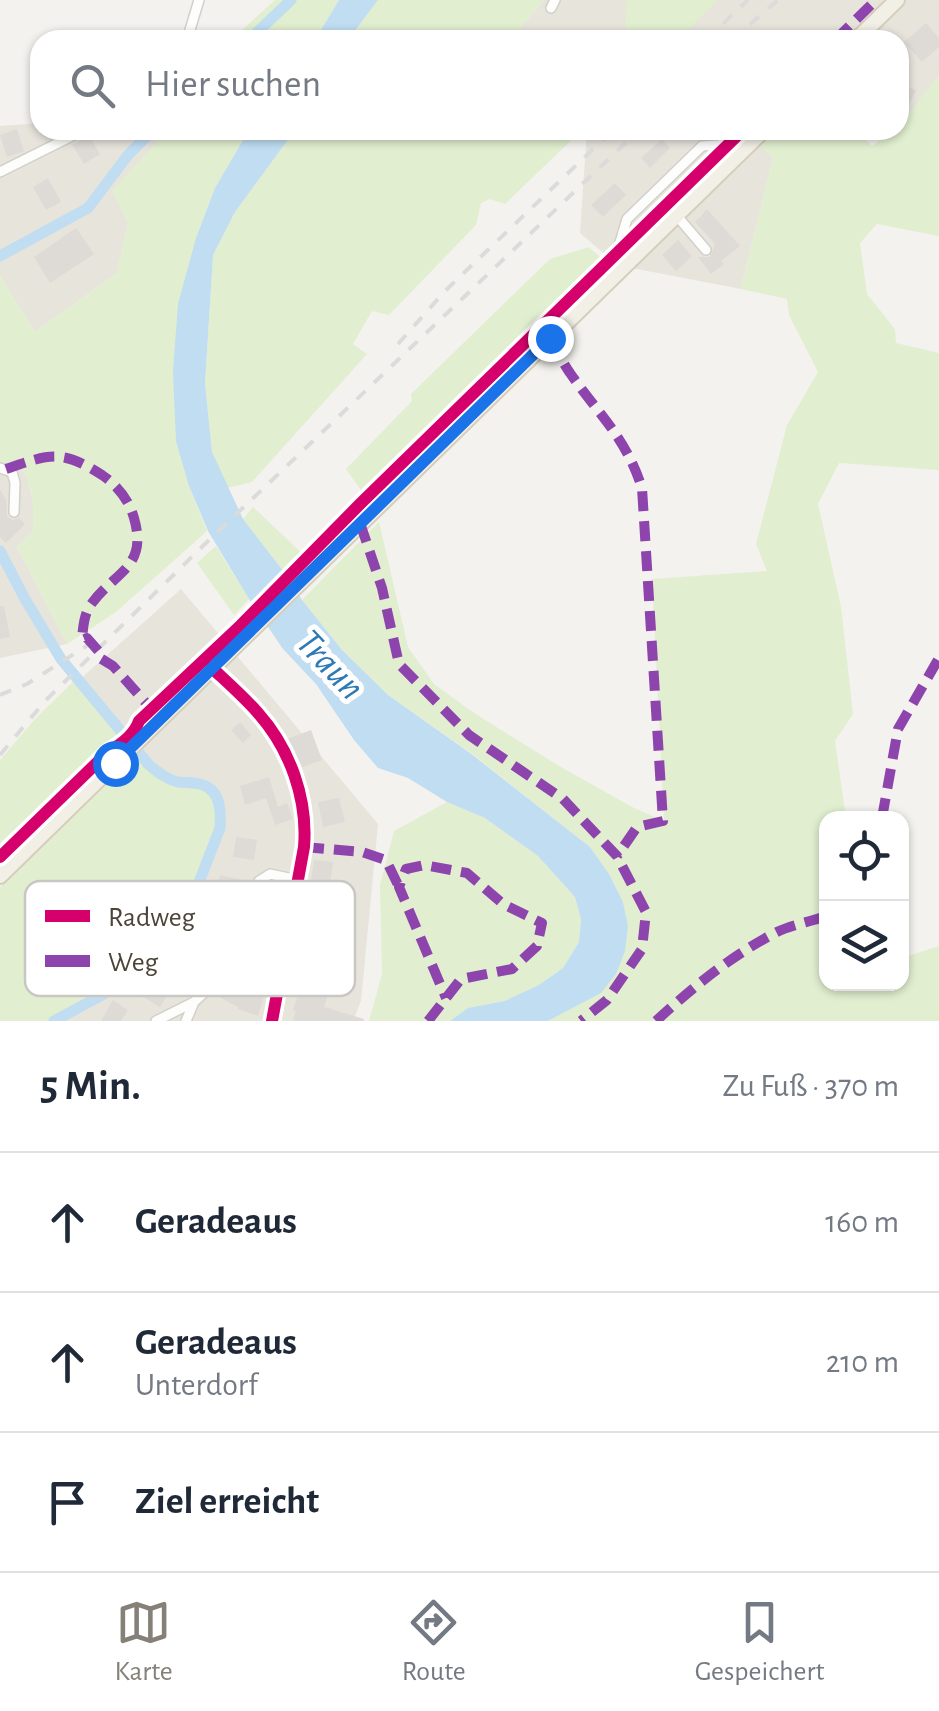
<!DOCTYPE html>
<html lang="de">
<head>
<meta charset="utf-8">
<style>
  :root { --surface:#fff; --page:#f2f2f3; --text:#1f2937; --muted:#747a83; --line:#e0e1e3; --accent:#868178 }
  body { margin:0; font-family:"Alegreya Sans",sans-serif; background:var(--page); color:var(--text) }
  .controls { position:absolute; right:30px; bottom:30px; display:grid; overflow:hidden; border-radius:20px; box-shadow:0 2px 8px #0004 }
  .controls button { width:90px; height:90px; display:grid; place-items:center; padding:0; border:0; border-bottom:2px solid var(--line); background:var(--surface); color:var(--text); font:50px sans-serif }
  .stop { position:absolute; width:30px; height:30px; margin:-22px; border:8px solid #1a73e8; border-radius:50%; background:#fff }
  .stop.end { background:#1a73e8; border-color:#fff; box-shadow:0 2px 10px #0008 }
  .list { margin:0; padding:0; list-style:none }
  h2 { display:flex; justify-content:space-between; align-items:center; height:130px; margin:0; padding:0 40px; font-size:42px }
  h2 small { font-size:32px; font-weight:400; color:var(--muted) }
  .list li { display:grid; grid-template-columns:65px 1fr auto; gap:30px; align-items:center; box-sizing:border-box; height:140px; padding:0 40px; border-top:2px solid var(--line) }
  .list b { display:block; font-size:38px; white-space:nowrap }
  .list p { margin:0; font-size:32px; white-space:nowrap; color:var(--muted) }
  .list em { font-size:32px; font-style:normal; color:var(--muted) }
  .icon { flex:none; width:55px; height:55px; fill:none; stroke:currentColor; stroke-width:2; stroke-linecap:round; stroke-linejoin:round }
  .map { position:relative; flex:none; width:939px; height:1021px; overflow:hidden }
  .search { position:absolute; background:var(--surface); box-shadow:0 2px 8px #0004; left:30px; right:30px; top:30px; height:110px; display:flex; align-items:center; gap:25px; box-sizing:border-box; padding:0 35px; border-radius:30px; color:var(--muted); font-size:38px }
  .sheet { height:550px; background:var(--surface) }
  nav { display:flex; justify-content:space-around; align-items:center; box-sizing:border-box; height:140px; border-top:2px solid var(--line); background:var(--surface); font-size:28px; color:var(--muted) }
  nav a { display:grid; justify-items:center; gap:5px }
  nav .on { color:var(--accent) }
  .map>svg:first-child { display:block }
</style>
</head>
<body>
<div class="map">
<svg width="939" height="1021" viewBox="0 0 939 1021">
  <rect width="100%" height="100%" fill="#f4f2ee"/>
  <path fill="#e7e4dc" d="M544,0H939V75L901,125L899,123V40H510Z
    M40,123V130H168L113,191L128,223L117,273L35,332L0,276V126Z
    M587,130H776L760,145L773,158L741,289L637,269H622L580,233Z
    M0,462L13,463L26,473L33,500V531L17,547L67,644L0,658Z
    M181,589L378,824L361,1001L353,1021H60L173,955L201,781L171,777L150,761L78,681Z"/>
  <path fill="#e1eecf" d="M275,0H339L315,40H231Z
    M378,0H544L510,40H348Z
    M626,0H718L678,40H625Z
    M939,75V236L877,224L860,243L867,294L895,329L896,343L939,353V470L839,463L818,504L841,607L853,714L835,741L846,818H826V984H902V958L939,946V1021H548L601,993L628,926L623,902L609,874L590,847L471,753L388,695L342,650L302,600L379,522L408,647L434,684L474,713L559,766L634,808L664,821L652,579L767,571L756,544L787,425L818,372L789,315L787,299L741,289L773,158L759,145L776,130H856L872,146L894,130H899V126Z
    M168,130H249L215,188L196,238L189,486L207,531L116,612L67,644L17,547L33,531C33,503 36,464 0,462V276L35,332L117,273L128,223L112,191Z
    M295,130H582L505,204L490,199L481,203L476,225L389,315L372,311L353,344L367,354L252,482L227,488L212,452L205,383L213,255L235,212Z
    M589,247L604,261L363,493L346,469L412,401L411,394L550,259Z
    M253,507L306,557L287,576L243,519Z
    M216,546L249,599L234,615L197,563Z
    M76,679L126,734L101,754L0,853V760L35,719Z
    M141,752L171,777L201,781L215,789L226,815L173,955L60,1021H0V887Z
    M447,802L485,818L538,856L575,897L581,919L579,942L563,968L539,985L505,1002L468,1008L450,1021H369L382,974L380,885L394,831Z"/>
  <path fill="#c0ddf1" d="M339,0H378L348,40H315Z
    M249,130H295L235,212L213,255L205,383L212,452L243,519L287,576L302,600L342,650L388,695L470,753L590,847L609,874L623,902L628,926L625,951L616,974L601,993L548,1021H450L468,1008L505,1001L539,985L563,968L579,942L581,919L575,897L538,856L485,818L447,802L408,778L378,768L354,740L316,684L283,649L249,599L208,531L189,486L176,441L173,371L178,304L196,238L215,188Z"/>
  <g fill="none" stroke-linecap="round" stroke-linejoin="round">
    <path stroke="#c0ddf1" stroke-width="11" d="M249,40L291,0
      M0,256L88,208L128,155L153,130
      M0,551L25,599L61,659L149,765C158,772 166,779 178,782C186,783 195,782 203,785C221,791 221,812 220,828L172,952L161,963L54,1021"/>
  </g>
  <path fill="#dedbd6" d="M926,23L939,38V47L922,62L904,42Z
    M905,84L916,91L899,120V93Z
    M17,129L24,151L7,157L0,135Z
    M89,136L100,154L84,164L72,145Z
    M662,139L670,148L650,168L641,158Z
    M48,178L61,202L46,210L33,187Z
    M615,183L626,195L603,217L591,205Z
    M707,209L740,246L721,261L724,264L711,274L698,257H710L715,244L695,222Z
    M76,228L94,254L50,283L34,257Z
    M678,240L692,256L676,271L662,255Z
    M0,490L6,499L7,517L13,520L19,518L25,524L6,543L0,537Z
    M0,606H4L10,637L0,639Z
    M240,722L251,735L243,743L231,730Z
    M311,730L322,760L300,768L287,739Z
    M269,777L278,807L287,803L293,819L275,825L266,798L245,805L240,786Z
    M339,798L345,822L323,827L318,802Z
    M236,837L257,840L254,860L233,857Z
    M314,860L333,862L329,891L310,888Z
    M220,875L243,880L238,904L215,899Z
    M271,890L287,895L281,914L274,912L268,929L280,932L271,981L269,986H267L258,1016L238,1009V1007L219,997L225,985L242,994L245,983L258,987L265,968L258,967L260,956L255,955L263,920L260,919Z
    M307,965L334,973L324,1007L364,1019V1021H293L296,1010H293Z
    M153,982L169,992L160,1007L143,997Z
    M113,1000L128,1010L121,1021H101Z"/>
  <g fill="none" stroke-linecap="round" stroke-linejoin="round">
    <g stroke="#d2d0cb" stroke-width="12">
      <path id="street" d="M551,8L555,0
        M187,40L199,0
        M0,172L84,130
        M677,216L706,250
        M627,263L617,252L627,219L702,146L717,145L732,160
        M0,468L12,472L15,483L14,512
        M212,668C228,683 244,697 258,713C290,749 308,799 304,847L272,1021
        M156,1021L194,1002
        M186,1021L194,1002L239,961L259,881L270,874L298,880"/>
    </g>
    <g stroke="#d6cebb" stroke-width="18">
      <path id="primary" d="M856,40L897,0
        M0,876L764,130"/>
    </g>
    <use href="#street" stroke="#fdfdfc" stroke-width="9"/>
    <use href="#primary" stroke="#f2efe6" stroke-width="14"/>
    <path stroke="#dbdbda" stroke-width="4" stroke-dasharray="12 12" stroke-linecap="butt" d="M706,40L748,0
      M732,40L778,0
      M398,344L445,291L613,130
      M0,695L27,684L91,643
      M0,755L45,701L205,544L639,130"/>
    <path stroke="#8e44ad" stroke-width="10" stroke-dasharray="20 10" stroke-linecap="butt" d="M835,40L876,0
      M550,338C557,349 562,362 570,373C599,415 625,436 642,488L663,821L637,827L617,856
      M6,469C50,454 61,449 102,475C118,486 129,500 134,518C148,567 116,571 92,603C84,613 83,627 82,640L87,638L101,654L100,658L113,666L156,714
      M360,523L382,588L399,664L469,735L563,799L617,856L646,912L642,949L607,1000L581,1021
      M882,818L898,729L939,658
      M304,847L362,852L386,860L399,887
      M428,1021L461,979L512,969L537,946L542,923L503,904L467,873L424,865L406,869L399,887L446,998
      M656,1021C693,987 731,956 775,933C790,925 810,922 826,916"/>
    <g stroke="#fff" stroke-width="19">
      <path id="cycleway" d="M212,668C228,683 244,697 258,713C290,749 308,799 304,847L272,1021
        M0,857L109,751C122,744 134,735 139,721L241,625L360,504L743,130"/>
    </g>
    <use href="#cycleway" stroke="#d6006c" stroke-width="12"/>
  </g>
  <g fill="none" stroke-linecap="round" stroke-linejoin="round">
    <path stroke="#1a73e8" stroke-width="12" d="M115,763L550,338"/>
  </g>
  <g text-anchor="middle" stroke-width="10" stroke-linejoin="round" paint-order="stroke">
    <g font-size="38" font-style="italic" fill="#2e7ab2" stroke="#fff">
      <text transform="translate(331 664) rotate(47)" y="13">Traun</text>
    </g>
  </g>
  <rect x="25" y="881" width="330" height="115" rx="15" fill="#fff" stroke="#c9c7c4" stroke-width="2.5"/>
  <rect x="45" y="910" width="45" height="12" fill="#d6006c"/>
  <rect x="45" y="955" width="45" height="12" fill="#8e44ad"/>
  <g font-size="28" fill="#4b4439">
    <text x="108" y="926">Radweg</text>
    <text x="108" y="971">Weg</text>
  </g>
</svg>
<div class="controls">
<button><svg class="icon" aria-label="locate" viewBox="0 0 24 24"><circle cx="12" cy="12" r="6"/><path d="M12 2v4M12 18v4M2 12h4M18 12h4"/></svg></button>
<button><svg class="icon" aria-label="layers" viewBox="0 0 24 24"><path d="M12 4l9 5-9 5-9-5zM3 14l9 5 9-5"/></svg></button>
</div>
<div class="stop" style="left:115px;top:763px"></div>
<div class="stop end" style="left:550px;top:338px"></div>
<div class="search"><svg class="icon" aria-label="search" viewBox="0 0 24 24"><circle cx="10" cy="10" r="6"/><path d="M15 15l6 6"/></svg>Hier suchen</div>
</div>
<section class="sheet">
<h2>5 Min.<small>Zu Fuß · 370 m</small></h2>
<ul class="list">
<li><svg class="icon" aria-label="ahead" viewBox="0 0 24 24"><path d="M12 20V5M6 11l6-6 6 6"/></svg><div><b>Geradeaus</b></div><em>160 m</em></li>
<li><svg class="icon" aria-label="ahead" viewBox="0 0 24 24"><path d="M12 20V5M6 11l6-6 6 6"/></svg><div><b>Geradeaus</b><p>Unterdorf</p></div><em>210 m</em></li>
<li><svg class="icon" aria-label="arrive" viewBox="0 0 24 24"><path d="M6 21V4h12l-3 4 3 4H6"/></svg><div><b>Ziel erreicht</b></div></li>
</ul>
</section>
<nav>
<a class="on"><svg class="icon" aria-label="map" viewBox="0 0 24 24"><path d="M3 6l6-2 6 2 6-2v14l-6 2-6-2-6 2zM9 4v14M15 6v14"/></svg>Karte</a>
<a><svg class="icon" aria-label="directions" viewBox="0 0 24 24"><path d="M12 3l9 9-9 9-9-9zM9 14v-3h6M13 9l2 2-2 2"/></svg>Route</a>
<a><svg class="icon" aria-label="saved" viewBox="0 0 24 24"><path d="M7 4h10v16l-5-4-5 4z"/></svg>Gespeichert</a>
</nav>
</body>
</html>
